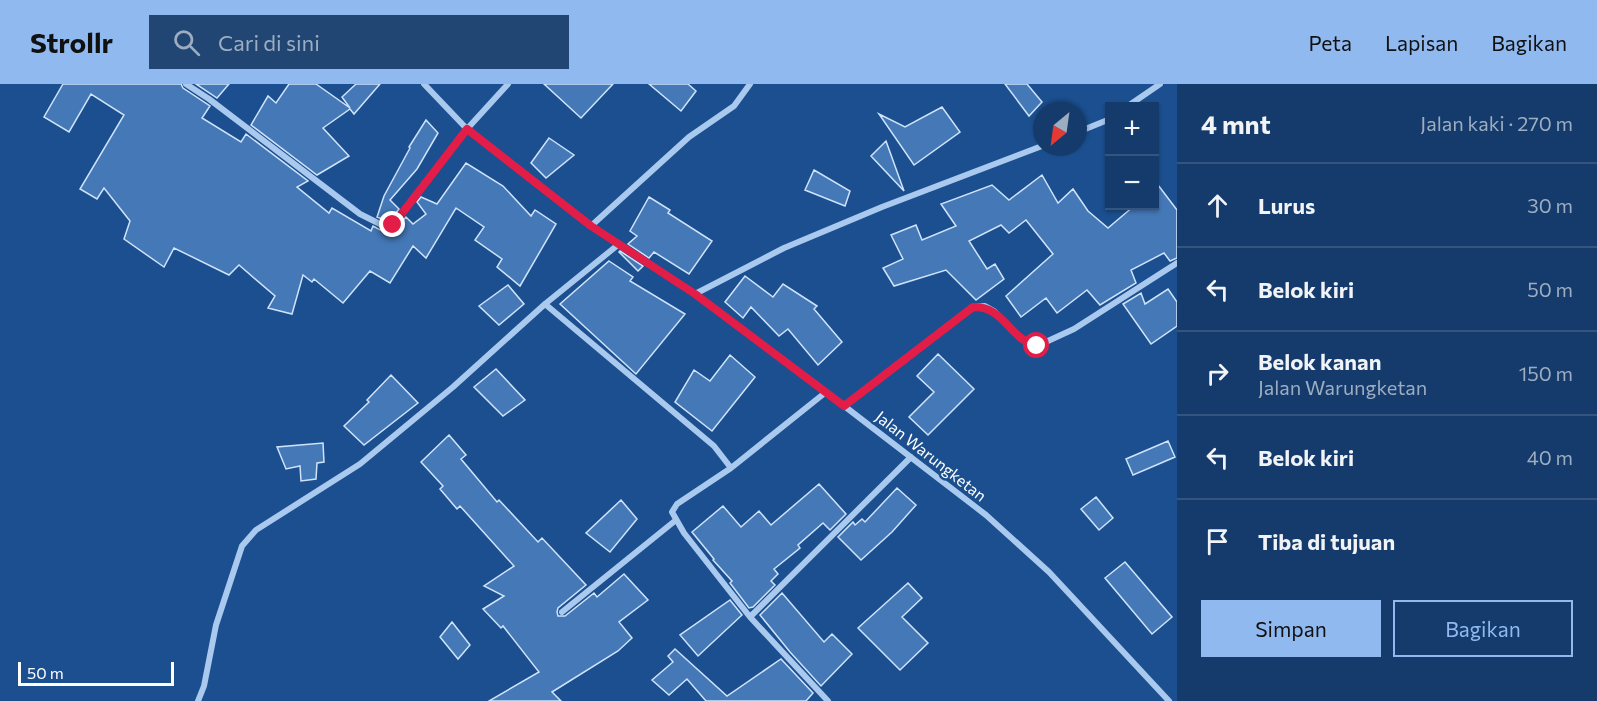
<!DOCTYPE html>
<html lang="id">
<head>
<meta charset="utf-8">
<style>
  :root { --surface:#143b6b; --page:#214673; --text:#f1f3f6; --muted:#9dadc1; --line:#33557e; --accent:#90b9f0 }
  body { margin:0; font-family:Commissioner,sans-serif; background:var(--page); color:var(--text) }
  .controls { position:absolute; right:18px; top:18px; display:grid; overflow:hidden; border-radius:0px; box-shadow:0 2px 4px #0004 }
  .controls button { width:54px; height:54px; display:grid; place-items:center; padding:0; border:0; border-bottom:2px solid var(--line); background:var(--surface); color:var(--text); font:30px sans-serif }
  .compass { position:absolute; left:1033px; top:18px; width:54px; height:54px; border-radius:50%; background:var(--surface); box-shadow:0 2px 4px #0004; rotate:209deg }
  .scale { position:absolute; left:18px; bottom:15px; width:156px; box-sizing:border-box; padding-left:6px; border:3px solid #fff; border-top:0; font-size:16px; line-height:21px; white-space:nowrap; color:#fff; -webkit-text-stroke:4px #1b4f8f; paint-order:stroke }
  .stop { position:absolute; width:18px; height:18px; margin:-14px; border:4px solid #e11d48; border-radius:50%; background:#fff }
  .stop.end { background:#e11d48; border-color:#fff; box-shadow:0 2px 6px #0008 }
  .list { margin:0; padding:0; list-style:none }
  h2 { display:flex; justify-content:space-between; align-items:center; height:78px; margin:0; padding:0 24px; font-size:26px }
  h2 small { font-size:20px; font-weight:400; color:var(--muted) }
  .list li { display:grid; grid-template-columns:39px 1fr auto; gap:18px; align-items:center; box-sizing:border-box; height:84px; padding:0 24px; border-top:2px solid var(--line) }
  .list b { display:block; font-size:22px; white-space:nowrap }
  .list p { margin:0; font-size:20px; white-space:nowrap; color:var(--muted) }
  .list em { font-size:20px; font-style:normal; color:var(--muted) }
  .actions { display:flex; gap:12px; padding:18px 24px }
  .actions a { flex:1; padding:14px 0; border:2px solid var(--accent); border-radius:0px; text-align:center; font-size:21px; color:var(--accent) }
  .actions .main { background:var(--accent); color:#111 }
  .icon { flex:none; width:33px; height:33px; fill:none; stroke:currentColor; stroke-width:2; stroke-linecap:round; stroke-linejoin:round }
  .map { position:relative; flex:none; width:1177px; height:617px; overflow:hidden }
  header { display:flex; align-items:center; gap:36px; box-sizing:border-box; height:84px; padding:0 30px; background:var(--accent); color:#111 }
  header strong { font-size:28px }
  nav { display:flex; gap:33px; margin-inline-start:auto; font-size:21px }
  .search { width:420px; height:54px; background:var(--page); display:flex; align-items:center; gap:15px; box-sizing:border-box; padding:0 21px; border-radius:0px; color:var(--muted); font-size:22px }
  main { display:flex }
  aside { flex:1; background:var(--surface) }
  .map>svg:first-child { display:block }
</style>
</head>
<body>
<header>
<strong>Strollr</strong>
<div class="search"><svg class="icon" aria-label="search" viewBox="0 0 24 24"><circle cx="10" cy="10" r="6"/><path d="M15 15l6 6"/></svg>Cari di sini</div>
<nav><a>Peta</a><a>Lapisan</a><a>Bagikan</a></nav>
</header>
<main>
<div class="map">
<svg width="1177" height="617" viewBox="0 0 1177 617">
  <rect width="100%" height="100%" fill="#1b4f8f"/>
  <path fill="#4478b7" stroke="#cfe3fa" stroke-width="1.5" d="M63,0H181L183,4L210,22L202,34L241,58L246,50L308,97L297,103L329,129L332,124L371,147L373,142L384,148L394,146L406,133L413,140L426,130L417,118L421,113L437,120L466,79L503,102L531,132L535,126L556,140L520,202L497,183L502,175L475,156L484,143L456,124L426,174L413,162L390,199L370,187L343,219L314,195L312,198L303,191L292,230L268,224L275,212L239,181L229,191L174,164L164,183L124,155L130,137L104,104L97,115L80,105L124,31L91,10L69,48L44,33Z
    M196,0H229L217,14Z
    M289,0H316L350,24L342,13L356,0H380L354,30L350,25L323,44L349,72L317,91L251,41L268,12L276,19Z
    M544,0H613L581,34Z
    M649,0H688L696,7L681,27Z
    M1005,0H1027L1042,18L1029,32Z
    M942,23L960,48L914,81L879,30L905,43Z
    M426,36L438,49L417,85L390,116L399,125L390,136L387,137L377,133L384,112L410,64L409,63Z
    M549,54L574,71L546,94L531,79Z
    M886,57L904,107L871,72Z
    M814,86L850,107L845,122L805,106Z
    M1042,91L1058,119L1073,105L1088,127L1108,144L1134,122H1155V97L1177,126V174L1170,177L1164,169L1131,186L1136,199L1100,221L1087,206L1057,229L1046,214L1021,233L1006,212L1053,170L1026,136L1009,149L1001,141L969,157L987,185L995,180L1004,195L976,216L946,186L894,202L883,184L903,175L891,151L916,141L922,156L956,142L941,120L992,101L1009,116Z
    M649,113L670,126L668,129L712,157L689,190L654,168L649,174L628,160L637,152L630,147Z
    M620,167L643,182L638,187L619,168Z
    M609,177L633,193L630,197L685,230L636,290L560,220Z
    M745,192L773,213L783,200L817,222L814,225L842,258L818,281L788,245L779,252L751,223L743,234L725,218Z
    M508,201L524,220L499,241L479,222Z
    M1168,205L1177,218V242L1151,260L1123,220L1141,209L1145,220Z
    M938,270L974,305L928,351L909,333L934,308L917,292Z
    M730,271L755,293L712,347L675,318L694,286L710,297Z
    M496,285L525,316L503,332L474,303Z
    M391,291L418,319L364,361L344,342L369,318L367,316Z
    M449,351L466,371L461,375L497,418L499,416L538,458L542,454L586,501L558,524L557,528L558,532H565L594,509L597,513L624,490L648,516L619,538L632,554L618,567L552,608L561,617H489L539,588L503,542L501,544L483,525L504,512L484,502L514,482L460,422L457,425L440,405L443,402L421,378Z
    M1168,357L1175,373L1133,391L1126,375Z
    M323,359L324,378L317,379L316,395L301,397L300,382L286,385L277,363Z
    M819,400L846,430L830,446L823,439L798,461L800,464L774,485L778,490L771,497L775,501L753,523L749,524L730,499L732,497L713,476L714,475L692,448L723,422L741,443L759,427L771,441Z
    M897,404L916,421L892,448L861,476L838,453L853,438L855,441L862,435L865,438Z
    M1096,413L1113,434L1099,446L1081,425Z
    M621,416L637,435L610,468L586,449Z
    M1125,478L1172,533L1152,550L1105,494Z
    M908,499L922,514L902,533L928,559L900,586L858,544Z
    M782,509L824,558L832,550L852,570L821,602L790,568L760,531Z
    M730,516L742,531L698,572L680,551Z
    M452,538L470,561L458,575L440,553Z
    M675,565L727,612L781,575L813,609L806,617H706L687,595L669,611L652,596L673,578L668,572Z"/>
  <g fill="none" stroke-linecap="round" stroke-linejoin="round">
    <path stroke="#a9c9ee" stroke-width="6" d="M186,0L209,15L360,130L386,143L393,141L467,45L508,0
      M424,0L467,45L591,142L695,210L826,308L986,431L1049,488L1169,617
      M1128,22L1160,0
      M1078,48L1110,35
      M591,142L689,53L734,22L750,0
      M695,210L784,164L882,123L1042,62
      M545,220L714,362L731,384
      M826,308L731,384L677,420L672,428L684,449L750,533L828,617
      M844,322L973,223L985,222L994,227L1020,254L1029,260L1037,262L1074,245L1177,179
      M562,528L676,436
      M750,533L911,373
      M198,617L204,602L216,541L242,462L256,446L360,380L453,303L545,220L619,160"/>
  </g>
  <g fill="none" stroke-linecap="round" stroke-linejoin="round">
    <path stroke="#e11d48" stroke-width="8" d="M393,141L467,45L591,142L695,210L844,322L973,223C1004,222 1009,255 1037,262"/>
  </g>
  <g text-anchor="middle" stroke-width="5" stroke-linejoin="round" paint-order="stroke">
    <g font-size="16" fill="#fff" stroke="#1b4f8f">
      <text transform="translate(931 372) rotate(38)" y="6">Jalan Warungketan</text>
    </g>
  </g>
</svg>
<div class="controls">
<button>+</button>
<button>−</button>
</div>
<svg class="compass" viewBox="-18 -18 36 36"><path d="M0-13l5 13h-10z" fill="#e53935"/><path d="M0 13l5-13h-10z" fill="#9dadc1"/></svg>
<div class="scale">50 m</div>
<div class="stop" style="left:1037px;top:262px"></div>
<div class="stop end" style="left:393px;top:141px"></div>
</div>
<aside>
<h2>4 mnt<small>Jalan kaki · 270 m</small></h2>
<ul class="list">
<li><svg class="icon" aria-label="ahead" viewBox="0 0 24 24"><path d="M12 20V5M6 11l6-6 6 6"/></svg><div><b>Lurus</b></div><em>30 m</em></li>
<li><svg class="icon" aria-label="left" viewBox="0 0 24 24"><path d="M17 20v-9H6M10 6l-5 5 5 5"/></svg><div><b>Belok kiri</b></div><em>50 m</em></li>
<li><svg class="icon" aria-label="right" viewBox="0 0 24 24"><path d="M7 20v-9h11M14 6l5 5-5 5"/></svg><div><b>Belok kanan</b><p>Jalan Warungketan</p></div><em>150 m</em></li>
<li><svg class="icon" aria-label="left" viewBox="0 0 24 24"><path d="M17 20v-9H6M10 6l-5 5 5 5"/></svg><div><b>Belok kiri</b></div><em>40 m</em></li>
<li><svg class="icon" aria-label="arrive" viewBox="0 0 24 24"><path d="M6 21V4h12l-3 4 3 4H6"/></svg><div><b>Tiba di tujuan</b></div></li>
</ul>
<div class="actions"><a class="main">Simpan</a><a>Bagikan</a></div>
</aside>
</main>
</body>
</html>
